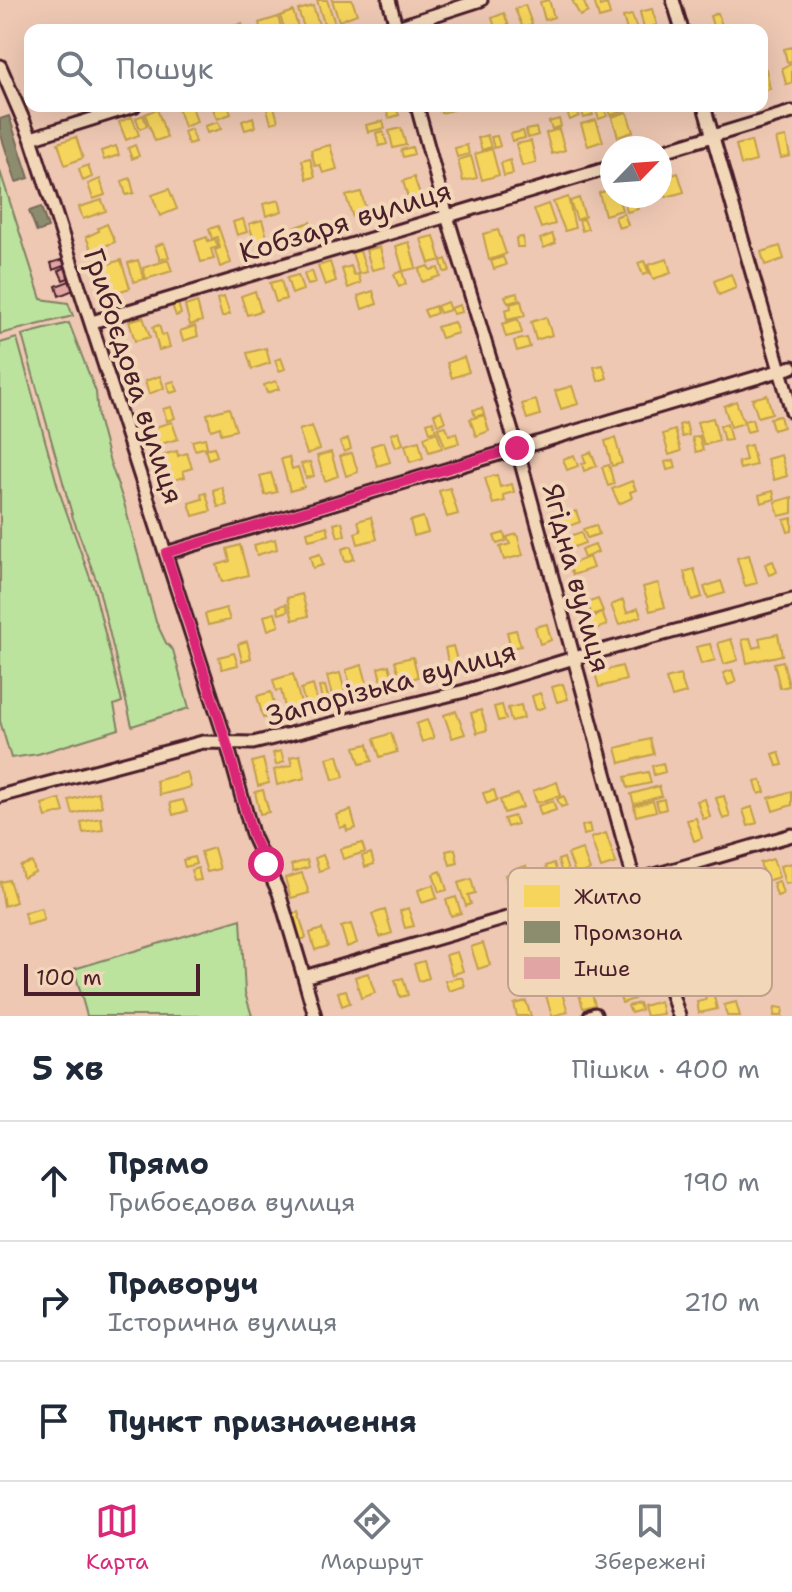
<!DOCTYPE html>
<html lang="uk">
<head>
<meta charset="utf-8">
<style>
  :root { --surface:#fff; --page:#f2f2f3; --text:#1f2937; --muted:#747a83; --line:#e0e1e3; --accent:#db2777 }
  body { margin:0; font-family:"Shantell Sans",sans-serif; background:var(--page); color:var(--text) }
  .compass { position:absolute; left:600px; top:136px; width:72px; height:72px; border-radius:50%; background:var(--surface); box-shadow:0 8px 32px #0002; rotate:65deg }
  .scale { position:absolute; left:24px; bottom:20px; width:176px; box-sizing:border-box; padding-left:8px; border:4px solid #4a1f2b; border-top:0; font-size:22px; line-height:28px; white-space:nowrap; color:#4a1f2b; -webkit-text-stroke:6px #f3d7b9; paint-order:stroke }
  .stop { position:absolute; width:24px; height:24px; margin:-18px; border:6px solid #db2777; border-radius:50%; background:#fff }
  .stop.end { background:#db2777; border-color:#fff; box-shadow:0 2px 8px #0008 }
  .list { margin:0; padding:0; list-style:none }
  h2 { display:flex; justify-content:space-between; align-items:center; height:104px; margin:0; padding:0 32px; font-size:34px }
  h2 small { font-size:26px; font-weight:400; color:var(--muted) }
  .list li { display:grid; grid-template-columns:52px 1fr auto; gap:24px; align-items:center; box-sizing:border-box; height:120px; padding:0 32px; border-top:2px solid var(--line) }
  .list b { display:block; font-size:30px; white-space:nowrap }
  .list p { margin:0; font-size:26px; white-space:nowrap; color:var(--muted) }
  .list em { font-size:26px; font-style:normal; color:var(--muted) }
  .icon { flex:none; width:44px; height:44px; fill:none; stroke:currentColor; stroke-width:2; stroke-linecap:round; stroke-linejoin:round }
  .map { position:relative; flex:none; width:792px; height:1016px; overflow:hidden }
  .search { position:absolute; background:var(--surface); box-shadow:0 8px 32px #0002; left:24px; right:24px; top:24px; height:88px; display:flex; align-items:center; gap:20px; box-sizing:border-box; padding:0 28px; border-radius:16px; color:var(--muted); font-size:30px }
  .sheet { height:464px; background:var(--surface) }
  nav { display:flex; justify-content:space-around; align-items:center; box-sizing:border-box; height:112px; border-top:2px solid var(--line); background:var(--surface); font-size:22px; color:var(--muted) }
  nav a { display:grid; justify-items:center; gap:4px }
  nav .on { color:var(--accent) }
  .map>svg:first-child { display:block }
</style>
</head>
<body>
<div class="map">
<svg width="792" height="1016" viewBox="0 0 792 1016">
  <rect width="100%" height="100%" fill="#eec8b3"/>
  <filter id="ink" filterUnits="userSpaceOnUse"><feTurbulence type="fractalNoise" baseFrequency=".0125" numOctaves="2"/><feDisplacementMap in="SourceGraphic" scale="16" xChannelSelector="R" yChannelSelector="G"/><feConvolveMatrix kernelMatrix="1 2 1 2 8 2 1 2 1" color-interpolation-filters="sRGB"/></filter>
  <g filter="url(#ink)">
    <path fill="#bbe39e" stroke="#828164" stroke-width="2" d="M0,171L41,299L68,303L73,316L0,334Z
      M69,323L96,392L98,418L108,456L124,503L156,622L166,643L173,650L189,708L132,726L98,585L73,518L22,335Z
      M17,338L59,491L94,589L122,702L114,705L119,729L38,754L11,758L0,721V343Z
      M241,919L245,993L252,1016H87L74,969Z"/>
    <path fill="#f6d55c" stroke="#c29e4d" stroke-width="2" d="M317,0H327L337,30H326Z
      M332,0H352L357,14L339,21Z
      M549,0L554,17L545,20L540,2Z
      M572,0H583L588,12L580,16Z
      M594,0H599L600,6L607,4L610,15L599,18Z
      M525,5L532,24L523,28L515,9Z
      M313,6L319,25L305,30L298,10Z
      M652,9L657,25L644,29L640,12Z
      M293,11L298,27L285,30L280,16Z
      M504,13L510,29L496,30L492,18Z
      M718,13L722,26L714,29L710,16Z
      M632,15L637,30H627L623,17Z
      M278,17L282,30H261L259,23Z
      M242,23L244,30H232L231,27Z
      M792,47V61L787,62L784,49Z
      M792,63V83L786,84L782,68Z
      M766,69L770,89L762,91V70Z
      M177,106H192L197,122L184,127Z
      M212,106H228L231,114L217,119Z
      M385,106H395L399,115L389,118Z
      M439,106H460V108L441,113Z
      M575,106L579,116L570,120L566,110Z
      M590,106L593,115L584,118L581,108Z
      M603,106L607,116L599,119L595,108Z
      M607,106H622L623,111L611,115Z
      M274,107L278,121L271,123L267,109Z
      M157,109L167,137L155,141L145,114Z
      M627,112L633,132L618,137L612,117Z
      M143,115L147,126L140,129L136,118Z
      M132,117L139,135L126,140L119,122Z
      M253,117L255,127L245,130L242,121Z
      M559,119L561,126L552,129L549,122Z
      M596,120L603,141L588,146L581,124Z
      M383,121L385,128L368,132L366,125Z
      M218,122L221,129L207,133L205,126Z
      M401,128L406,145L393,148L389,131Z
      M536,128L538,135L528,138L526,130Z
      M191,129L195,142L188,144L184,132Z
      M559,129L565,150L552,154L546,133Z
      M383,131L387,144L379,146L376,133Z
      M523,131L525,138L512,141L510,134Z
      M487,135L491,147L482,150L478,138Z
      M497,136L500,146L494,148L491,137Z
      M76,137L83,158L65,165L58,143Z
      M786,137L790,156L781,158L776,139Z
      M531,141L536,163L522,166L516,144Z
      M751,141L756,161L741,165L736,145Z
      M135,145L139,156L132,159L128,148Z
      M330,145L337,169L323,173L320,165L315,166L311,150Z
      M467,145L469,154L457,157L455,148Z
      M116,146L119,155L104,160L101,151Z
      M412,147L414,154L403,157L401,150Z
      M492,149L499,175L482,180L475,154Z
      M471,156L477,178L463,181L458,160Z
      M310,158L315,177L307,179L302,160Z
      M510,160L513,174L504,176L501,163Z
      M88,165L92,177L83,181L79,169Z
      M671,168L673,175L678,173L684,192L666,197L660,171Z
      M414,177L421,198L409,201L403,181Z
      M130,178L134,193L126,195L122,181Z
      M100,179L105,195L93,199L88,184Z
      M169,189L177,209L160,216L152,195Z
      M612,189V196H618L622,210L605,215L599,193Z
      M361,192L367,214L353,218L346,196Z
      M568,197L575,228L565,231L553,202Z
      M579,198L585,217L577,220L570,201Z
      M102,200L106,211L83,219L79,207Z
      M279,200L282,211L266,216L263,204Z
      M635,201L638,209L627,212L625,205Z
      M548,204L555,224L541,228L534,209Z
      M624,213L628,225L619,228L615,217Z
      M243,219L247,232L237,235L233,222Z
      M584,219L588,229L582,231L579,220Z
      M262,220L268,240L255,244L249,224Z
      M310,222L315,234L295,241L291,229Z
      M107,224L115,242L92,251L86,237L99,231L98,228Z
      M218,226L231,263L220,267L215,250L220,248L217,237L212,239L209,229Z
      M498,230L506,254L489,260L483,234Z
      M552,234L556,243L544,248L540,239Z
      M434,236L441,260L429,263L421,239Z
      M207,237L208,241L215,239L218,247L211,249L214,259L201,262L195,241Z
      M523,237L524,247H517L516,238Z
      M409,242L416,268L403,271L396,246Z
      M164,243L169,257L160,260L155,246Z
      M780,246L784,259L765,265L761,252Z
      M380,247L385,267L372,270L366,250Z
      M103,249L106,257L95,261L92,253Z
      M360,251L367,272L359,274L352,253Z
      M503,257L506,265L494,269L491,261Z
      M446,259L450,271L444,272L441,261Z
      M667,259L671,273L653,279L648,265Z
      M121,260L130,288L114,293L105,265Z
      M138,260L144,279L134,282L128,263Z
      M168,260L172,271L146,279L143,268Z
      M644,261L649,273L643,275L638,263Z
      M330,262L336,281L325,285L318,266Z
      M351,266L354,275L358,274L361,283L348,288L342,269Z
      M428,266L430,270L438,268L440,276L422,282L419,269Z
      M312,271L316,283L308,285L304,274Z
      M402,271L406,284L399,287L394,274Z
      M731,274L736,288L719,295L714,281Z
      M298,275L303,290L292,294L287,278Z
      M281,280L286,299L276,302L270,283Z
      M255,291L261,311L247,315L241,296Z
      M373,291L377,304L362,309L358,296Z
      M517,293L519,300L508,303L505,296Z
      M224,297L230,314L222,317L217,299Z
      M521,301L525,316L507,320L505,310L511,308L510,304Z
      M197,302L202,321L190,325L185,306Z
      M447,302L450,310L440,313L437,306Z
      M178,303L181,314L176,316L172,305Z
      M460,305L462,312L453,314L451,308Z
      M435,306L437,313L427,317L424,310Z
      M143,317L150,337L135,341L129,321Z
      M546,317L552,335L536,340L531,322Z
      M518,319L522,333L506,337L502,324Z
      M454,322L458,333L441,338L437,327Z
      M159,325L162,335L166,334L170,347L159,350L153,327Z
      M195,326L198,336L183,341L180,331Z
      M527,338L530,347L517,351L514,341Z
      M266,348L270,363L252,369L247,353Z
      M464,357L469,372L452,378L447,363Z
      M281,358L285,369L279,371L275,360Z
      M603,365L607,378L598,381L594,367Z
      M160,376L164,388L149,394L145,381Z
      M174,381L178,391L170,393L167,383Z
      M276,381L279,389L267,393L264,385Z
      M572,386L578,404L561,409L555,391Z
      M767,395L772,413L758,417L752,399Z
      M536,400L540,415L527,419L522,404Z
      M736,401L744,423L731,427L724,406Z
      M171,407L175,418L167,421L163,409Z
      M229,408L236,430L221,434L220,427L211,430L207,414Z
      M482,408L484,414L475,417L473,410Z
      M441,411L445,422L438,425L434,414Z
      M484,415L489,431L476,436L470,419Z
      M780,416L783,427L773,430L770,418Z
      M713,418L719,441L704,445L697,422Z
      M752,419L755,430L747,432L744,421Z
      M433,421L436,430L430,432L427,423Z
      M172,422L178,439L157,445L152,428Z
      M686,423L689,435L682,437L679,425Z
      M727,424L731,440L724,441L720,426Z
      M312,426L320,449L307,454L299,430Z
      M446,426L449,435L456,433L459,443L445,447L438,428Z
      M675,430L681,451L669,455L663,434Z
      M399,431L403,444L396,447L391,434Z
      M437,432L442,448L429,452L424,437Z
      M699,436L703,450L696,452L692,438Z
      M205,438L207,447L195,450L192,441Z
      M615,438L622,463L612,466L605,441Z
      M348,439L351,449L344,452L340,442Z
      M419,441L423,458L410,462L405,445Z
      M384,442L390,462L377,466L371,446Z
      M751,445L756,465L740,469L738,462L746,460L743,447Z
      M214,447L217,456L208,459L205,449Z
      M177,451L178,456L187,453L192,468L183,471L185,477L165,482L158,456Z
      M331,452L338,476L325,481L317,456Z
      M591,452L597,466L584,471L582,464L586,463L583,455Z
      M352,453L358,472L346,476L340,456Z
      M574,455L578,466L567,470L563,459Z
      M781,455L787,476L774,480L767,459Z
      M289,457L292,469L298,467L304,487L290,491L281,459Z
      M674,460L676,468L667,470L665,462Z
      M310,462L314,476L306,478L301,464Z
      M609,465L614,484L608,486L602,467Z
      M271,473L277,492L265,495L260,476Z
      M497,475L500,487L512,484L514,492L503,495L505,501L493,504L485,478Z
      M632,481L636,490L630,492L632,498L619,504L612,489Z
      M222,487L227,505L218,507L213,490Z
      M450,488L458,514L447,517L439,491Z
      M773,491L775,499L761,503L759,495Z
      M206,493L211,511L193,516L189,503L202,499L201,494Z
      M792,497V513L779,516L775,502Z
      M576,511L580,522L561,529L557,518Z
      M371,517L377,539L358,544L355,533L361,531L358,521Z
      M423,517L428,532L414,536L410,521Z
      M792,518V531L788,532L784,520Z
      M342,522L345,535L338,537L334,524Z
      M596,525L599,534L587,538L583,529Z
      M327,526L329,535L309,540L307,532Z
      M581,532L585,543L566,550L562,539Z
      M504,533L506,541L497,544L494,536Z
      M517,534L523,555L504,560L500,547L510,544L507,537Z
      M275,539L277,549L257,555L254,545Z
      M240,545L248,575L222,582L217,565L230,561L227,549Z
      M595,545L598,552L584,558L581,550Z
      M351,546L354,559L345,562L342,549Z
      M320,554L323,565L313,568L310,557Z
      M749,555L757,583L745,586L737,558Z
      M589,557L593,568L573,575L569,565Z
      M773,561L777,572L769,575L765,564Z
      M694,569L702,597L692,600L684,572Z
      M721,581L725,593L708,598L704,587Z
      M658,583L665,607L650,611L643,587Z
      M302,594L308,616L293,620L287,598Z
      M598,599L603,611L592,615L587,603Z
      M623,600L627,613L638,608L641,616L619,625L611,605Z
      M582,602L585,610L578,613L575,605Z
      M286,604L288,611L279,614L277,607Z
      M226,608L230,620L208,625L205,614Z
      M275,613L279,626L268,630L264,616Z
      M602,613L607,625L586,633L583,625L589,623L587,619Z
      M547,624L551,640L540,644L535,627Z
      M516,630L521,646L511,648L507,632Z
      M778,634L782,655L747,663L742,640L750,638L753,648L761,646L759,638Z
      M731,639L738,660L724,664L718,643Z
      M247,641L251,658L242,661L238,644Z
      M710,644L715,660L701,664L696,647Z
      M453,646L458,664L449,666L445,648Z
      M234,653L238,665L222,669L219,657Z
      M413,657L418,677L401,682L395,661Z
      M783,661L789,686L780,688L774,663Z
      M362,665L369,691L353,695L346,670Z
      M389,665L394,682L382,685L378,668Z
      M622,666L626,680L599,687L595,673Z
      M732,670L736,682L728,685L723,673Z
      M340,673L346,696L333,699L327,676Z
      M293,674L302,707L286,712L281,690L276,691L273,680Z
      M680,675L686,693L672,697L666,679Z
      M563,684L568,699L557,702L552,687Z
      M313,685L318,704L306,707L301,689Z
      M325,686L329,701L323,703L319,687Z
      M271,692L277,715L263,718L257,696Z
      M540,693L545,707L536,710L532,696Z
      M502,705L506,719L498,721L494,707Z
      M521,705L524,718L511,721L508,708Z
      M481,710L487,730L477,733L471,713Z
      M456,711L465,734L452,738L444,715Z
      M427,720L434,738L422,742L416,724Z
      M391,733L397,752L380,757L374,739Z
      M650,739L654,754L620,763L616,748Z
      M368,744L372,761L360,764L355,747Z
      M281,751L284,762L276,765L273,753Z
      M779,752L783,765L777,766L773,754Z
      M300,755L305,778L277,785L274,770L292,765L290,757Z
      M338,755L344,777L333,780L327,758Z
      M263,759L269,783L258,786L252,762Z
      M663,763L665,772L654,775L652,766Z
      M187,772L191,787L160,795L156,781Z
      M648,772L651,783L628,788L625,777Z
      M761,780L765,792L759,794L755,782Z
      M557,782L561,795L537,803L533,791Z
      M659,786L662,796L634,804L631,794Z
      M263,790L269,812L260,814L255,792Z
      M494,790L497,800L487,804L483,793Z
      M792,791V805L773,811L769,798Z
      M98,792L102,806L73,814L69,800Z
      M518,794L523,807L504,813L500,800Z
      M564,796L567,805L561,807L557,799Z
      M724,796L730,817L723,819L716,798Z
      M60,799L64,812L46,817L42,804Z
      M664,799L666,809L659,811L656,801Z
      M705,799L710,817L703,819L697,801Z
      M183,800L187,811L173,815L170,803Z
      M553,801L556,810L541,815L538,806Z
      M653,801L656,811L636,816L634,806Z
      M752,807L757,823L748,826L743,810Z
      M351,810L356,828L347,831L346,826L340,828L336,815Z
      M514,816L517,824L507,827L504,819Z
      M101,818L103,830L83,833L81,822Z
      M696,818L702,838L694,841L687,820Z
      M589,824L591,833L584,835L582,826Z
      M606,833L616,863L601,868L591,838Z
      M362,843L365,852L343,859L340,849Z
      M214,848L220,869L207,872L201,852Z
      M455,849L458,863L450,865L446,851Z
      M582,849L590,870L576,875L568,854Z
      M371,853L374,864L365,867L362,856Z
      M323,855L328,868L319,871L315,858Z
      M194,857L196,864L185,867L183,860Z
      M564,858L568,871L562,873L558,860Z
      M773,859L779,877L766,881L760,863Z
      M307,860L309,867L293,872L291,865Z
      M32,862L35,872L23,878L20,866Z
      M554,863L559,879L551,882L546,866Z
      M792,863V883L785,884L780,866Z
      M526,866L532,886L522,889L516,869Z
      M198,868L201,880L194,881L191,870Z
      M441,871L447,890L439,892L433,874Z
      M302,873L309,893L291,898L285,878Z
      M513,873L519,892L511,894L505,875Z
      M471,879L475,893L468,895L471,904L466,906L458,883Z
      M9,880L16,902L4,906L0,882Z
      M779,881L783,894L777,896L773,883Z
      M433,885L437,898L422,903L418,890Z
      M456,897L461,913L451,916L446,900Z
      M41,908L44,920L27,925L24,913Z
      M408,908L414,926L405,928L400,911Z
      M385,910L392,933L380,937L372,914Z
      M298,912L306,938L299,940L291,914Z
      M351,924L357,943L347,947L341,927Z
      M322,929L328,946L315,950L310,933Z
      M483,943L490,965L478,969L471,947Z
      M457,952L463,971L452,975L446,955Z
      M424,961L429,978L419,981L414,964Z
      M368,973L375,993L361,998L355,977Z
      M403,978L408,995L400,997L395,980Z
      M457,978H462L465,986L449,991L445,981Z
      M588,979L595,1005L583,1008L576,983Z
      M560,987L568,1012L552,1016L545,992Z
      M346,990L350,1003L342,1006L338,992Z
      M632,992L634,999L622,1003L620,996Z
      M713,992L717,1009L699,1013L697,1002L706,1000L705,995Z
      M526,1001L531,1016H517L514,1004Z
      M660,1001L663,1014L646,1016L643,1006Z
      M736,1002L740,1016H727L724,1005Z
      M639,1003L641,1010L631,1013L628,1006Z
      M775,1007L783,1008L782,1016H774Z"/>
    <path fill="#8c8c6e" stroke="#786b5a" stroke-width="2" d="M9,116L29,178L16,182L0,132V119Z
      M41,207L48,228L37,232L29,211Z"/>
    <path fill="#e1a6a4" stroke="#4a1f2b" stroke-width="2" d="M64,259L66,265L53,270L51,263Z
      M66,267L71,277L63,280L59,271Z
      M72,280L76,289L59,296L56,286Z"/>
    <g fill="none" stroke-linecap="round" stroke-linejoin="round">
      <g stroke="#4a1f2b" stroke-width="17">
        <path id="street" d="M389,0L397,30
          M673,0L682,30
          M388,30L481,0
          M0,66L31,138L227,744L253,837L279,893L304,977
          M417,106L447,216L517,448L634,880L679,1016
          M704,106L792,412
          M31,138L134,106
          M660,152L792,112
          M92,322L612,167
          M166,553L792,367
          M0,796L203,742L253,743L465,691L574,658L792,600
          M315,1016L304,977L792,835
          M590,1016L595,1014"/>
      </g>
      <use href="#street" stroke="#f3d7b9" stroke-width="11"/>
    </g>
  </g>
  <g fill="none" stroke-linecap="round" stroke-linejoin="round" filter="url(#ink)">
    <path stroke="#db2777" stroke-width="10" d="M266,864L253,837L227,744L166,553L517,448"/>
  </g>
  <g text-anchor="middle" stroke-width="8" stroke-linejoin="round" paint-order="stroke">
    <g font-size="28" fill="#4a1f2b" stroke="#f3d7b9">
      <text transform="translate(345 221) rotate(-17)" y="10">Кобзаря вулиця</text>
      <text transform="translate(134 376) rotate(72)" y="10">Грибоєдова вулиця</text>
      <text transform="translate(577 578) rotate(75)" y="10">Ягідна вулиця</text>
      <text transform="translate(391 683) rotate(-15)" y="10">Запорізька вулиця</text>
    </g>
  </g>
  <rect x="508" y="868" width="264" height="128" rx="12" fill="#f3d7b9" stroke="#c0a08e" stroke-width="2"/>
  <rect x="524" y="885" width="36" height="22" fill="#f6d55c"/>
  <rect x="524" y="921" width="36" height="22" fill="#8c8c6e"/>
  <rect x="524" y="957" width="36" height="22" fill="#e1a6a4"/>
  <g font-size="22" fill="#4a1f2b">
    <text x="574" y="904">Житло</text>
    <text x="574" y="940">Промзона</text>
    <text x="574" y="976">Інше</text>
  </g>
</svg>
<svg class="compass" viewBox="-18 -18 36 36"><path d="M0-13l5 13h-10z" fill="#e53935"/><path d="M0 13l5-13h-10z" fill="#747a83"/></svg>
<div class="scale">100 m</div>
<div class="stop" style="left:266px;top:864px"></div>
<div class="stop end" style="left:517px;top:448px"></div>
<div class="search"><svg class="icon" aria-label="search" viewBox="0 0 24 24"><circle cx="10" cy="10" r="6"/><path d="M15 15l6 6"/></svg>Пошук</div>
</div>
<section class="sheet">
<h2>5 хв<small>Пішки · 400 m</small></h2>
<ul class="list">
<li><svg class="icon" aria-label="ahead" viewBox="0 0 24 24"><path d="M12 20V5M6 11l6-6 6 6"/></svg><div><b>Прямо</b><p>Грибоєдова вулиця</p></div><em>190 m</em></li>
<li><svg class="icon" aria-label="right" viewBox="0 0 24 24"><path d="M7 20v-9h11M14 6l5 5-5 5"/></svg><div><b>Праворуч</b><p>Історична вулиця</p></div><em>210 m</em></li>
<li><svg class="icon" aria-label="arrive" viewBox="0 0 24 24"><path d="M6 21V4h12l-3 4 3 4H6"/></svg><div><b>Пункт призначення</b></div></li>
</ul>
</section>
<nav>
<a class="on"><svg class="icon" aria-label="map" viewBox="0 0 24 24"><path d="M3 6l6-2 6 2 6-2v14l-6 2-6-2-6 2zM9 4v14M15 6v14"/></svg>Карта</a>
<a><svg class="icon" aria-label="directions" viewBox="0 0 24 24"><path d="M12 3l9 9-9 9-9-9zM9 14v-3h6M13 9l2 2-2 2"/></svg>Маршрут</a>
<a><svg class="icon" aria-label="saved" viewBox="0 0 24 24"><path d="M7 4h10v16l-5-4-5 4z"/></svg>Збережені</a>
</nav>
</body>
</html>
